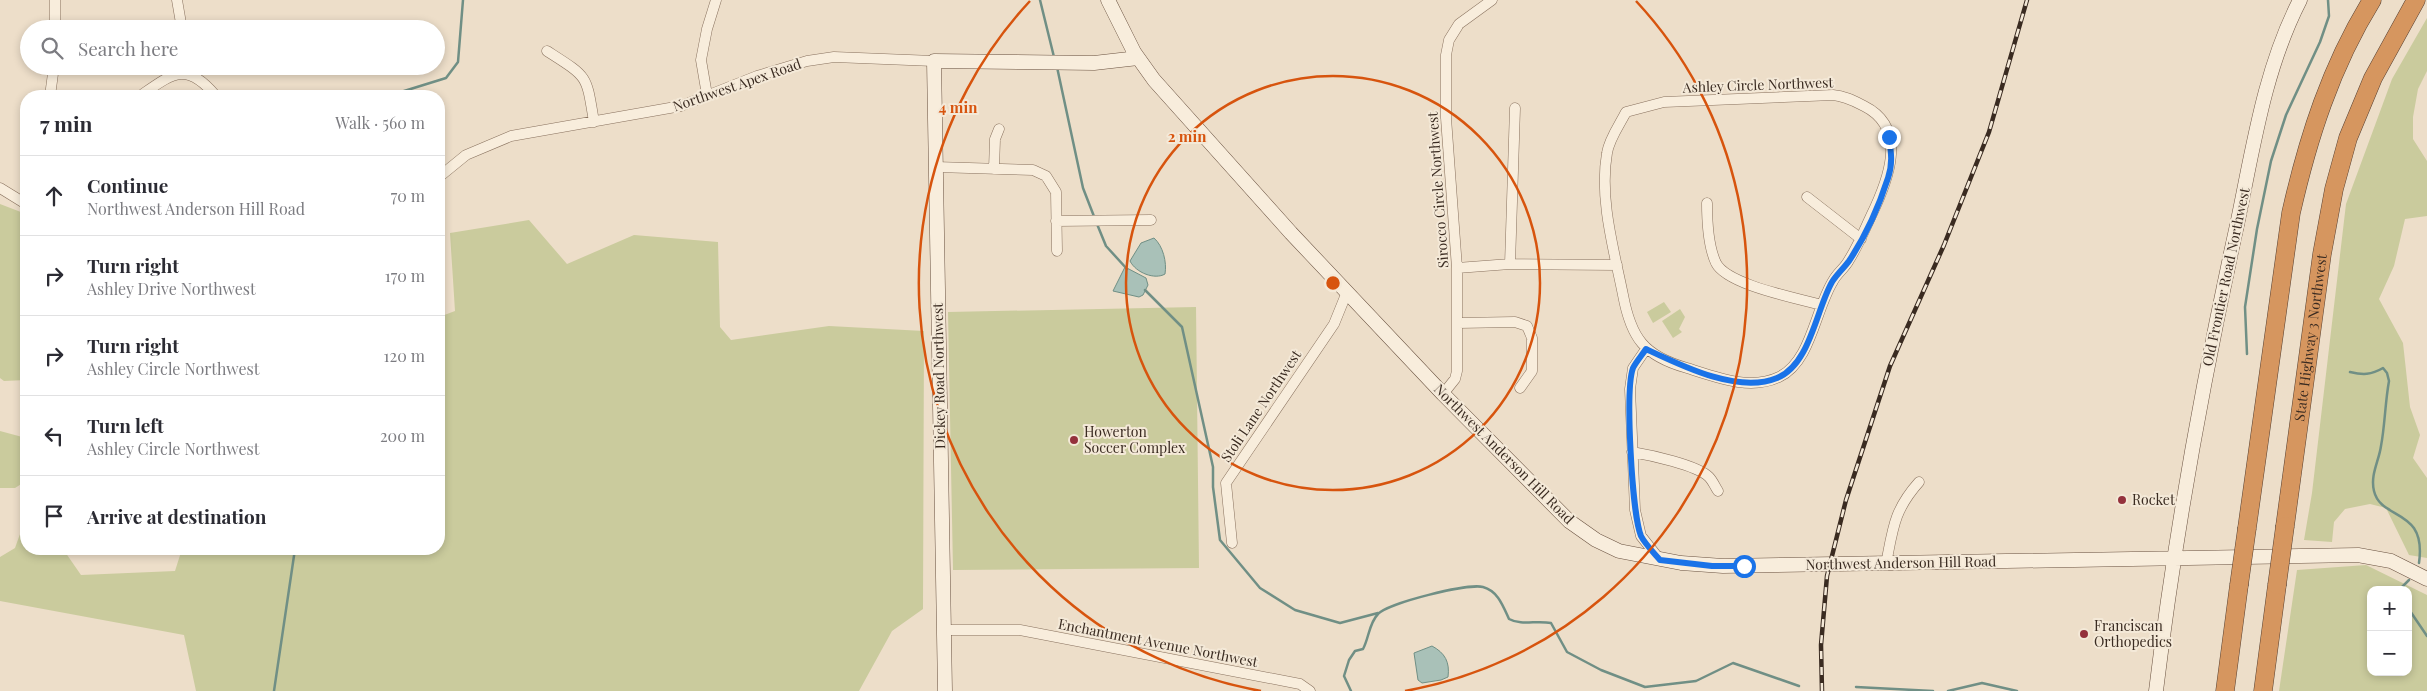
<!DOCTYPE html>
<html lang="en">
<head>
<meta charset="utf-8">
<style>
  :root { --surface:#fff; --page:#f7f7f7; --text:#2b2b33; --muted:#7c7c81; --line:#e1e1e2 }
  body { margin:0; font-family:"Playfair Display",serif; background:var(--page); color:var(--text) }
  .controls { position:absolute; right:15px; bottom:15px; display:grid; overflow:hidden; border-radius:10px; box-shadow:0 2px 8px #0003 }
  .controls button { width:45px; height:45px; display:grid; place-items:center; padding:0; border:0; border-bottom:1px solid var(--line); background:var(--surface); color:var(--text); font:25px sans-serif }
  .stop { position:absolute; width:15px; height:15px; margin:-11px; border:4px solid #1a73e8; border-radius:50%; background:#fff }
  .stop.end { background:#1a73e8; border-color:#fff; box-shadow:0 1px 5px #0008 }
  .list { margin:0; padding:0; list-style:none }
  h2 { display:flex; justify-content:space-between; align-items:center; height:65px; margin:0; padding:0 20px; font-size:21px }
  h2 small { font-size:16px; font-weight:400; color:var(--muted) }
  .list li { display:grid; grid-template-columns:32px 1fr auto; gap:15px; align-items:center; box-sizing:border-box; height:80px; padding:0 20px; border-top:1px solid var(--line) }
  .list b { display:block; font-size:19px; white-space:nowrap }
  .list p { margin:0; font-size:16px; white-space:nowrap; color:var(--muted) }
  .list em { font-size:16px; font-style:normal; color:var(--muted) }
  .icon { flex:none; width:28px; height:28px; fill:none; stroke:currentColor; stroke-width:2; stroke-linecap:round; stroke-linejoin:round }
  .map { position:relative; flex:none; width:2427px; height:691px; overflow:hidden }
  .search { position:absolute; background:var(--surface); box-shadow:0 2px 8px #0003; left:20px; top:20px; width:425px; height:55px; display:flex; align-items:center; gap:12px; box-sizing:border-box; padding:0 18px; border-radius:28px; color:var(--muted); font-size:19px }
  .panel { position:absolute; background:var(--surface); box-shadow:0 2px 8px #0003; left:20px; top:90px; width:425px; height:465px; border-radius:20px }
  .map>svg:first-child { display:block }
</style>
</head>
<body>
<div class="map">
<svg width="2427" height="691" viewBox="0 0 2427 691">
  <rect width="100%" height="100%" fill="#eddec9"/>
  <path fill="#cacb9d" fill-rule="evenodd" d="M2427,18V71L2418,89L2413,117V139L2427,161V216L2405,219L2394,266L2379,299L2403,343L2410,407L2420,435L2413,458L2427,478V558L2409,555L2386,508L2370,504L2345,509L2334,522L2332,542L2304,540L2312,493L2346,204L2392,79Z
    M0,204L26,214V380L4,381L0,378Z
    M529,220L567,264L634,235L718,242L720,327L731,340L829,326L924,331L923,609L892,631L859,691H196L184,635L0,601V557L15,548L25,520H26V549H63L81,575L175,571L182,549H439V317L455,311L450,233Z
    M1664,302L1671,312L1653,323L1647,312Z
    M1196,307L1199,568L953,570L948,312Z
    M1680,309L1685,317L1679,329L1682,332L1673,338L1662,321Z
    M0,431L26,438V481L15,488H0Z
    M2366,565L2427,595V691H2279L2297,570ZM2371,590H2408V672H2371Z"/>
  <path fill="#a9c1b8" stroke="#708f85" d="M1154,238C1163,246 1167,262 1165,274C1155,280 1136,273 1130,261L1141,243Z
    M1125,267L1146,278L1148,285L1143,295L1139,297L1113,291Z
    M1432,646C1445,653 1450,662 1448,677L1441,680L1422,683L1418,680L1414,653Z"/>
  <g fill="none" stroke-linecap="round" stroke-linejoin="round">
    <path stroke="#708f85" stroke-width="2.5" d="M1040,0L1054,57
      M1057,67L1083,188L1095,219
      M388,96L446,78L458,62L463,0
      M1097,224L1106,246L1127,269
      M1145,290L1182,327L1213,467V487L1220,540L1260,588L1295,610L1340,623L1378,613
      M2247,354L2245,307L2257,229L2271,161L2286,115L2320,42L2329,16L2328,0
      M2350,372C2363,375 2371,375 2383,368L2387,373L2389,381C2385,403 2385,425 2381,446C2379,461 2370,475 2374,491C2381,521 2427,507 2419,563
      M2399,590L2409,580
      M2408,608L2427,636
      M1856,687L1933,691
      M274,691L295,549
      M1351,691L1344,676L1349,660L1355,651L1363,649C1369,638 1369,623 1378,614C1388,603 1468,583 1483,587C1498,591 1503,606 1509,619C1522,626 1536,620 1551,623L1567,652L1601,670L1645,687L1696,681L1733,663L1799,686
      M1948,691L1982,683L2017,691"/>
    <g stroke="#88715e" stroke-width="11">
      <path id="street" d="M177,0L182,29
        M55,29V0
        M547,51C589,78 586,74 594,122
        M707,95L701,60L707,29L716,0
        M1833,95C1845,96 1854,101 1864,106C1910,129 1887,183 1871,216C1864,231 1858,246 1849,260C1845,268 1837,273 1833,281C1815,310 1811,362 1779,377C1750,391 1716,377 1687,368C1644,356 1631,338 1623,295C1614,250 1599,199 1607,153C1609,139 1620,124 1626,112L1664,102Z
        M50,96L54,66
        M140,96C173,73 186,61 216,96
        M936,167L1033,170L1046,176L1056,192L1057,251
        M994,169L995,139L999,129
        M439,177L466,155L511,136L681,106L757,76L807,61L834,57L934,61
        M0,188L26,204
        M1807,197L1861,239
        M1707,203C1707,222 1708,246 1716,263C1727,285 1797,298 1821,305
        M1056,221L1151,220
        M1510,264L1515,108
        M1457,268L1510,264L1617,265
        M1458,323L1515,322L1527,326L1532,338V371L1520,388
        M1646,349L1633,368L1630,389L1635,510L1641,536L1660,560
        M1443,394L1455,379L1457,371V268L1446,118V55L1449,40L1459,24L1492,0
        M1632,452C1650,455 1697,465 1709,477C1713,481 1715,487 1718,491
        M1232,543L1226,483L1334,324L1347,292
        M1886,564C1893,528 1894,510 1919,482
        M943,630H1020L1300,684L1310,691"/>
    </g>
    <g stroke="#6a5241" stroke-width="15">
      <path id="secondary" d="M1108,0L1134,52L1154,80L1291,233L1443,394L1569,521L1596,540L1619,551L1681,563L1723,566L2358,555L2391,561L2427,579
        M945,691L934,61L1094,63L1138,58
        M2156,691C2175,534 2203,380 2237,225C2253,149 2264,70 2300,0"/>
    </g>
    <g stroke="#574032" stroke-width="19">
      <g id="highway">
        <path id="s1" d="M2285,526L2322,254L2334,189L2348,138L2373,78L2416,0"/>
        <path d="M2247,528L2291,213C2308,138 2331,66 2372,0"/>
        <path d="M2225,691L2239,585"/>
        <path d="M2263,691L2277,585"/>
      </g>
    </g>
    <use href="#street" stroke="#f8eddc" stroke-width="10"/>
    <use href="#secondary" stroke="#f8eddc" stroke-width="14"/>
    <use href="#highway" stroke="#d6965f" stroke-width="18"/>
    <g stroke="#3a2b21" stroke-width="4.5">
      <path id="rail" d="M1822,691L1821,645L1827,576L1846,500L1890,366L1944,245L1989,132L2027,0"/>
    </g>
    <use href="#rail" stroke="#f4e9d8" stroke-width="2.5" stroke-dasharray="8" stroke-linecap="butt"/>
    <g stroke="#574032" stroke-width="19" stroke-linecap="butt">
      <path id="highway-bridge" d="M2239,585L2247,528
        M2277,585L2285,526"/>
    </g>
    <use href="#highway-bridge" stroke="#d6965f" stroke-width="18"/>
  </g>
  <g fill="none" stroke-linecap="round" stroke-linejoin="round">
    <path stroke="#1a73e8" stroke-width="6" d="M1744,566H1712L1660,560C1654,553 1645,544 1641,536C1632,514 1625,390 1633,368C1636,362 1642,355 1646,349C1682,366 1738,394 1777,378C1810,365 1816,310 1832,282C1837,274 1844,268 1849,261C1865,237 1879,206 1888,178C1893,164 1891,151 1889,137"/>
  </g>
  <g fill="none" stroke="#d7540e" stroke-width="2.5">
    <circle cx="1333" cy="283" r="207"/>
    <path d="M1261 691A414 414 0 0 1 1030 1M1636 1A414 414 0 0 1 1405 691"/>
  </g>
  <g fill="#94313c" stroke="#f4e9d8" stroke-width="2">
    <circle cx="1074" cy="440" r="5"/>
    <circle cx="2122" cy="500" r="5"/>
    <circle cx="2084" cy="634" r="5"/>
  </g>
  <g text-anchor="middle" stroke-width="4" stroke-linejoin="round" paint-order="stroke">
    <g font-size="14" fill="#3a2b21" stroke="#f4e9d8">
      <text transform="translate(737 85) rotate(-19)" y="5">Northwest Apex Road</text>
      <text transform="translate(1758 85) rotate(-2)" y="5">Ashley Circle Northwest</text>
      <text transform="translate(1438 190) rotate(-94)" y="5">Sirocco Circle Northwest</text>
      <text transform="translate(2226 277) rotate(-78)" y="5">Old Frontier Road Northwest</text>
      <text dy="5" stroke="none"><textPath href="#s1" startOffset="190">State Highway 3 Northwest</textPath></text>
      <text transform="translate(939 376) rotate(-91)" y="5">Dickey Road Northwest</text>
      <text transform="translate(1261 406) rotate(-56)" y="5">Stoli Lane Northwest</text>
      <text transform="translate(1504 454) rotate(45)" y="5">Northwest Anderson Hill Road</text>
      <text transform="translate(1901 563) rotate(-1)" y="5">Northwest Anderson Hill Road</text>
      <text transform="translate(1158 643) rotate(11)" y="5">Enchantment Avenue Northwest</text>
    </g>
    <g font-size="14" fill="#3a2b21" stroke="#f4e9d8" text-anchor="start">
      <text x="1084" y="437">Howerton<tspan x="1084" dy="16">Soccer Complex</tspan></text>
      <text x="2132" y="505">Rocket</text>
      <text x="2094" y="631">Franciscan<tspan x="2094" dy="16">Orthopedics</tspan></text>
    </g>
  </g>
  <circle cx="1333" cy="283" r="8" fill="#d7540e" stroke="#f4e9d8" stroke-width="2.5"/>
  <g font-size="15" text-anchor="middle" font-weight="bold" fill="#d7540e" stroke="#f4e9d8" stroke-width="4" stroke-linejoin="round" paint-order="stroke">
    <text x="958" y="113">4 min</text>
    <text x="1187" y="142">2 min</text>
  </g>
</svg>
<div class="controls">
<button>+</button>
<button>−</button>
</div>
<div class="stop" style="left:1744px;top:566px"></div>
<div class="stop end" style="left:1889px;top:137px"></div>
<div class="search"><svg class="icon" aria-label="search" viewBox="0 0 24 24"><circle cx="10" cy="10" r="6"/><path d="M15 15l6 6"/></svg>Search here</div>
<section class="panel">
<h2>7 min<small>Walk · 560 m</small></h2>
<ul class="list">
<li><svg class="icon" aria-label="ahead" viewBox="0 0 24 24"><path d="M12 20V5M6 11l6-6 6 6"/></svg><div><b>Continue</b><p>Northwest Anderson Hill Road</p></div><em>70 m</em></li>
<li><svg class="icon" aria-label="right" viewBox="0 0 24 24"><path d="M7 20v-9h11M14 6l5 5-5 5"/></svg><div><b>Turn right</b><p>Ashley Drive Northwest</p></div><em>170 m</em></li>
<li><svg class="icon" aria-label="right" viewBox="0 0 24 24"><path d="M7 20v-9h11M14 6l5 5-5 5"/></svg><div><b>Turn right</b><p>Ashley Circle Northwest</p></div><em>120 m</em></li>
<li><svg class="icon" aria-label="left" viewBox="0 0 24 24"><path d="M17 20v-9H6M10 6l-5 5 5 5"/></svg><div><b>Turn left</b><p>Ashley Circle Northwest</p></div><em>200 m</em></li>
<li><svg class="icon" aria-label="arrive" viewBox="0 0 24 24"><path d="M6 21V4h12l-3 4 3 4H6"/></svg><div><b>Arrive at destination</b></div></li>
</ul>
</section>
</div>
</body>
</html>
